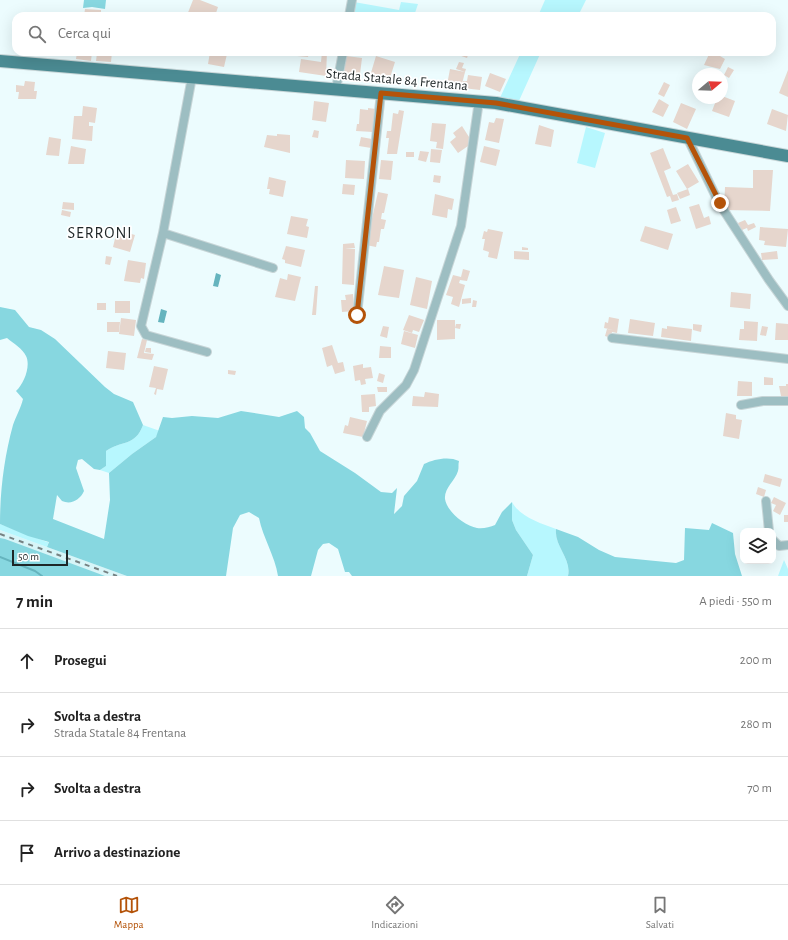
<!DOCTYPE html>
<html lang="it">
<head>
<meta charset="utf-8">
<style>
  :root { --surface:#fff; --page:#f6f6f6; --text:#222; --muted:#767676; --line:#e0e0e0; --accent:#b45309 }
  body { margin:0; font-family:"Alegreya Sans",sans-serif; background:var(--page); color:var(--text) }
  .controls { position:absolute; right:12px; bottom:12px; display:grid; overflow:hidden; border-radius:8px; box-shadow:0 4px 16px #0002 }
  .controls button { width:36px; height:36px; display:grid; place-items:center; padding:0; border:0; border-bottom:1px solid var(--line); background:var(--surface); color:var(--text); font:20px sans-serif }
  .compass { position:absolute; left:692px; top:68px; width:36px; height:36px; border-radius:50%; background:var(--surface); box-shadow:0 4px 16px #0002; rotate:71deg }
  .scale { position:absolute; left:12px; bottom:10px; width:56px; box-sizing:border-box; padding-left:4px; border:2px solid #1e2627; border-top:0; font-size:11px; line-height:14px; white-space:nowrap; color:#1e2627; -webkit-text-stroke:3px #fff; paint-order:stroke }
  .stop { position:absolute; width:12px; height:12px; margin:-9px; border:3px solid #b45309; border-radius:50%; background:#fff }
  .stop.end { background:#b45309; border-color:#fff; box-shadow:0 1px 4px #0008 }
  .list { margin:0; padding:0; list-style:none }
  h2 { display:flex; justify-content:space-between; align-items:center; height:52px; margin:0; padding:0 16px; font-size:17px }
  h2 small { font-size:13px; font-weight:400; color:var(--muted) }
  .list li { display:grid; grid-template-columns:26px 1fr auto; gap:12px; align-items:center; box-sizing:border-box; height:64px; padding:0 16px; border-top:1px solid var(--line) }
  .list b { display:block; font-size:15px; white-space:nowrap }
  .list p { margin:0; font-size:13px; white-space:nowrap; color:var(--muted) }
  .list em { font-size:13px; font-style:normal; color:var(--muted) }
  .icon { flex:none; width:22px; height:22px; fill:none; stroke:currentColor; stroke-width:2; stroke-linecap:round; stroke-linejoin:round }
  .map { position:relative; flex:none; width:788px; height:576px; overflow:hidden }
  .search { position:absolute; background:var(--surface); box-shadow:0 4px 16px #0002; left:12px; right:12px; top:12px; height:44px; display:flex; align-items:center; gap:10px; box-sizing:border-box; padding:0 14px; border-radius:12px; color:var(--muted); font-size:15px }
  .sheet { height:308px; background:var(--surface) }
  nav { display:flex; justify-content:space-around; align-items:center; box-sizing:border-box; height:56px; border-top:1px solid var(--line); background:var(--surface); font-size:11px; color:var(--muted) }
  nav a { display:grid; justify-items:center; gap:2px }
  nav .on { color:var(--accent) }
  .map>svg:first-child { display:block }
</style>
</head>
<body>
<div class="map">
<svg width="788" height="576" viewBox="0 0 788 576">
  <rect width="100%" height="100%" fill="#ecfcfe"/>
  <path fill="#d7f5f8" d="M0,530L127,576H104L0,539Z"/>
  <path fill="#b7f7fe" d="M545,0H586L578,16H538Z
    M354,2L399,10L401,2L418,4L414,16H351Z
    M521,52H541L518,103L499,100Z
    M586,127L605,133L595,168L577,163Z
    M143,425L160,431L156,437L132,454L109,473L100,470L106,466V451C121,440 135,447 143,425Z
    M512,502C520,517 540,523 556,529C554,546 572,559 568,576H527L533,555L516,530L512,520Z
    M0,524L47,542L49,541L47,547L0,530Z
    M784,560L788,569V576H778Z"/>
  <path fill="#87d7e0" d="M84,0H106L105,9L92,7L83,8Z
    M0,307L15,310L29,327L41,330L55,339L105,387L114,394L133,402L143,425C135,447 121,440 106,451V466L100,470L94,469L82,459L78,460L76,468L84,491C80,500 71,505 62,501L57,495L53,519L104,539L110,500L109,473L132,454L156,437L163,417L172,418L192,416L218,418L241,411L279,417L297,411L304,417L305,428L310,433L320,451L355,473L381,492L392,493L397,488L394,514L402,506L404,496L417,481L424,464C434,459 449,456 459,461C458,464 459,468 458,471C455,481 444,488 445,499C447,512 465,526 477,528C483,529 490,527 495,525L502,512L512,502V520L516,530L533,555L527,576H352L349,572H345L338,549L329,543L323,544L318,550L311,576H278C275,556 263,538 259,518L249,512L240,515L233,528L226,576H127L47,547L49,542L28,536L0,524C0,491 4,458 13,425C16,416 21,408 23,399L16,391C24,384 31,366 26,356C23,349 13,343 7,338L0,340Z
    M712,523L733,533L735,554L742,576H568C572,559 554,546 556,529L578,537L599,550L615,557L676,563L684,560L685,528L709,530Z
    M0,538L5,539L105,576H0Z"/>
  <path fill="#65b4be" d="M216,273L221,275L218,287L213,286Z
    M161,309L167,311L164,323L158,322Z"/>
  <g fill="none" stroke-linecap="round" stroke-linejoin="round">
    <path stroke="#65b4be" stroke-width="2" d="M0,557L35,571L42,576"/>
  </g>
  <path fill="#e6d6cd" d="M193,0H200L218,7L215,16L187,15Z
    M85,9L101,10V16H84Z
    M40,12L57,15V16H39Z
    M62,52H72L71,54Z
    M77,52H92L91,61L76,59Z
    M112,52L111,62L96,61L97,53Z
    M210,52L227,54L224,67L208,64Z
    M298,52H309L308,57L297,56Z
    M322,52H327L326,76L299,72L301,59L321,62Z
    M347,52H357L356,56L347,54Z
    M410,52H424L422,56L415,53L414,56L409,55Z
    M450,52H469L467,58Z
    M710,52H722L720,56L725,59L720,69L704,65Z
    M346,56L362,58L359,82L343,80Z
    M376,56L395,62L389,81L370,76Z
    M459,62L464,63L462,68L466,69L465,72L456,69Z
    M728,67L734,70L729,78L724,75Z
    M450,69L465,72L461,88L447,85Z
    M788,70V97L779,93Z
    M490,73L506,79L500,92L485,86Z
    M468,75L482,77L480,90L463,88V81H467Z
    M25,81L35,82L34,91H37L36,99H18L19,92H16V85L24,86Z
    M664,82L670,85L664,97L658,94Z
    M722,96L735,101L729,117L712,111L717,98H722Z
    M659,99L669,105L663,117L652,112Z
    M314,101L329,103L326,122L312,120Z
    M681,103L696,109L687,129L673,122Z
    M83,106L97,108L95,123L89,122V126H93L92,141L72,139L74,116H82Z
    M368,108L376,109L373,132L356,131L357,124H359L360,109L368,110Z
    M772,109L788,115L786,131L767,124Z
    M399,110L404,111L397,154H387L389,138H386L387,131H391L393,113L398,114Z
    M496,118L504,119L499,143L485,140L489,122L494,123Z
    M432,123L446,124L443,149L436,148L437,142L430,141Z
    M539,125L554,130L551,147L535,144Z
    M462,126L469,137L468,146L458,153L450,142L456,137L453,133Z
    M314,130L319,131L318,138L312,137Z
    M277,134L290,135V153L264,147L267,135L277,136Z
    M49,137L61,139L59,156L46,155Z
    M361,137L372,139L371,148L359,146Z
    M71,146L86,149L84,164H68Z
    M484,146L500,150L496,166L480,162Z
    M663,148L671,168L664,171L673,195L677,194L679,200L672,202L670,196L667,197L650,153Z
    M431,149L442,150L440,163L430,162Z
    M420,151L429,152L426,162L418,160Z
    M406,152H414V157H406Z
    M346,160L365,161L364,179L345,178Z
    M381,160L393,161L391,180L379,179Z
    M688,164L699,182L687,189L676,171Z
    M753,170H773L770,211L724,210L725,187L753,188Z
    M434,175L441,176L440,183L433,182Z
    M269,177L286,181L283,197L269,194L270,189H267Z
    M343,184L355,185L354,195L342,194Z
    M688,189L690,195L680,199L677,193Z
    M378,192L388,194L384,213H382L381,219L386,220L384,229H381L379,242H377L376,247L366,245Z
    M435,194L454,199L452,210L448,209L447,218L432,215Z
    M63,202L74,203V210L62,209Z
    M699,204L704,218L709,216L711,224L696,229L689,207Z
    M676,207L681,221L671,224L667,210Z
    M62,210L71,212L70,217L61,215Z
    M291,216L308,219L306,226L309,227L307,238L287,234Z
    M745,220L748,225L754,223L756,227L748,231L747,228L742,230L738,223Z
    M645,226L673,234L668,250L640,241Z
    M760,227L788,229L786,247L764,245L765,241L759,240Z
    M488,229L503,232L497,259L488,257L489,252L483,250L485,239H482L484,231L487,232Z
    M117,230L135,235L130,252L113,247Z
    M354,243L355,248L345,249H355L354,285L342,284L343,244Z
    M286,246L305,250L301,267L285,263V260L282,259Z
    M522,247L528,248V250H522Z
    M514,251L529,252V260L514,259Z
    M777,251L778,259L762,260L761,253Z
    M106,256L112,257L110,265L105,264Z
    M128,260L146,263L144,279L141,278L140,283L124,281Z
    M384,266L404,270L399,298L378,295Z
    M463,269L470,271L467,281L460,280L459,283L465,285L459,307L451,304L453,297L446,295L453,275L461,277Z
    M288,274L301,277L295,301L275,297L280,278L287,280Z
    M416,277L432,281L427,309L410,305Z
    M315,286H318L316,315H312Z
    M731,292L751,294L750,309L730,307Z
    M353,294L354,311L342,312L341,300H346L345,295Z
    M471,298V303L462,304V299Z
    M473,300L477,301L476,307H472Z
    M115,301H130V313H115Z
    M97,303H106V310H97Z
    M409,315L424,320L419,332L413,330L412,333L403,330Z
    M609,317L619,319L617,333L612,332L611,338L605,336L607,329L613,330L604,328L605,322L608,323Z
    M121,318L136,320L134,336L119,334Z
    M630,319L655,323L653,336L628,333Z
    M437,320H455V339L437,340Z
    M744,321L758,322L757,341L739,340L740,329H744Z
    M107,322H120L119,332H107Z
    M776,323L788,324V340H775Z
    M456,324H461L460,329L455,328Z
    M693,324L702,325L701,332L693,330Z
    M383,326L389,327L387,338L380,336Z
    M667,326L692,329L691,341L661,337L662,328L667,329Z
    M762,326L768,327L766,336L760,335Z
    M404,331L418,335L415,348L401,344Z
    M142,339L147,340L144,353L154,354L152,360L137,358Z
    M332,345L338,363L343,362L345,371L335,374L332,365L327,367L322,348Z
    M380,346L391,347V358H379Z
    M146,348H151V353L145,352Z
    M108,351L126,353L124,370L106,368Z
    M363,364V368L371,367L373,378L365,379L366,384L361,385L360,380L355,381L353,366Z
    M154,366L168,369L163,390L157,389L156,395L154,394L156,388L149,387Z
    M228,370L236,371L235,375L228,374Z
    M379,373L385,375L383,383L377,381Z
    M764,377L773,378V385H764Z
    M738,381L752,382V396H737Z
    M786,384H788V396H781L779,386H786Z
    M377,387H387V392H378Z
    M425,392L439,394L438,407L412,406L413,396L424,397Z
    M375,394L376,406L369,407V412H362L361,395Z
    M726,413L736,415V419L742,420L739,439L723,436Z
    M350,417L367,421L363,437L343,433L345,425L348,426Z
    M765,474L782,479L780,487L763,482Z
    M758,487L766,490L764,497L756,494Z
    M774,497L786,503L780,515L773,511L776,505L771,503Z
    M784,515H788V522H784Z"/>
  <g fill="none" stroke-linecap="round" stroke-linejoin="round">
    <g stroke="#c7d5d7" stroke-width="10">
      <path id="street" d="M349,16L352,0
        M192,77L163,233L141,326L146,335L207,352
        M336,89L343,52
        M687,137L719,203L769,280L788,306
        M163,233L273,268
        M357,315L381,93
        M612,338L788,359
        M741,405L763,401H788
        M367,437L380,411L406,385L414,370L461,226L479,101
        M766,501L769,531
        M773,540L779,546L788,545"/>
    </g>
    <g stroke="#c7d5d7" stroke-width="14">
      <path id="primary" d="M0,61L496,103L788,156"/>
    </g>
    <use href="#street" stroke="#9dbec2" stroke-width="8"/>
    <use href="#primary" stroke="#4b8b93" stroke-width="12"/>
    <path stroke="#768283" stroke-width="2" stroke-dasharray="5 5" stroke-linecap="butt" d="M0,534L117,576"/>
  </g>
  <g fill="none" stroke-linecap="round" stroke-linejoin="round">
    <path stroke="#b45309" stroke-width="5" d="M357,315L381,93L496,103L687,138L720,203"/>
  </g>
  <g text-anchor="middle" stroke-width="3.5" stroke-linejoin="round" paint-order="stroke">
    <g font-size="14" fill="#1e2627" stroke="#fff">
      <text transform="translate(397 79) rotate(5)" y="5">Strada Statale 84 Frentana</text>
    </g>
    <g font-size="16" letter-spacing="1" fill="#1e2627" stroke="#fff">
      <text x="100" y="238">SERRONI</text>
    </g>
  </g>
</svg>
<div class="controls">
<button><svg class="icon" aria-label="layers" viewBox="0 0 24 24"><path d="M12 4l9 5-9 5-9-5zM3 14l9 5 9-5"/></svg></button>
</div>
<svg class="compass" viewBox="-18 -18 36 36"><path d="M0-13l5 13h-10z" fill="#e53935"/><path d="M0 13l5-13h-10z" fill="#767676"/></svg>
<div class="scale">50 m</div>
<div class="stop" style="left:357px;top:315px"></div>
<div class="stop end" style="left:720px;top:203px"></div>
<div class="search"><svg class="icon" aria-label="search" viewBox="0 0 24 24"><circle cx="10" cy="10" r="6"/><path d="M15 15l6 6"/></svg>Cerca qui</div>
</div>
<section class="sheet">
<h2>7 min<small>A piedi · 550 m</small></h2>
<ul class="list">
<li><svg class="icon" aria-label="ahead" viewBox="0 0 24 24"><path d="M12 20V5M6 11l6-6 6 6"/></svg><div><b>Prosegui</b></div><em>200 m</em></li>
<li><svg class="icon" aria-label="right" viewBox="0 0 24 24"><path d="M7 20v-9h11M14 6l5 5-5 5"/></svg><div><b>Svolta a destra</b><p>Strada Statale 84 Frentana</p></div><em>280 m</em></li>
<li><svg class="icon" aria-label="right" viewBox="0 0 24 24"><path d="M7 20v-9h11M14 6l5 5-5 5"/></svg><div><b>Svolta a destra</b></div><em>70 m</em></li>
<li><svg class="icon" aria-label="arrive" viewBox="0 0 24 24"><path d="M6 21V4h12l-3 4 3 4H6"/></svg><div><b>Arrivo a destinazione</b></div></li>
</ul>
</section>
<nav>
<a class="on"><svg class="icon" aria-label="map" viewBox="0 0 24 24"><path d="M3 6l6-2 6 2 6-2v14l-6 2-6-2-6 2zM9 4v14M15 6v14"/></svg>Mappa</a>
<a><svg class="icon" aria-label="directions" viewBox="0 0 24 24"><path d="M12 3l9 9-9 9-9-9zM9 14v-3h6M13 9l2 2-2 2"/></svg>Indicazioni</a>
<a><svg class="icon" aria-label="saved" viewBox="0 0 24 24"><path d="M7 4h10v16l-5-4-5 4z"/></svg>Salvati</a>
</nav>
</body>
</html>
